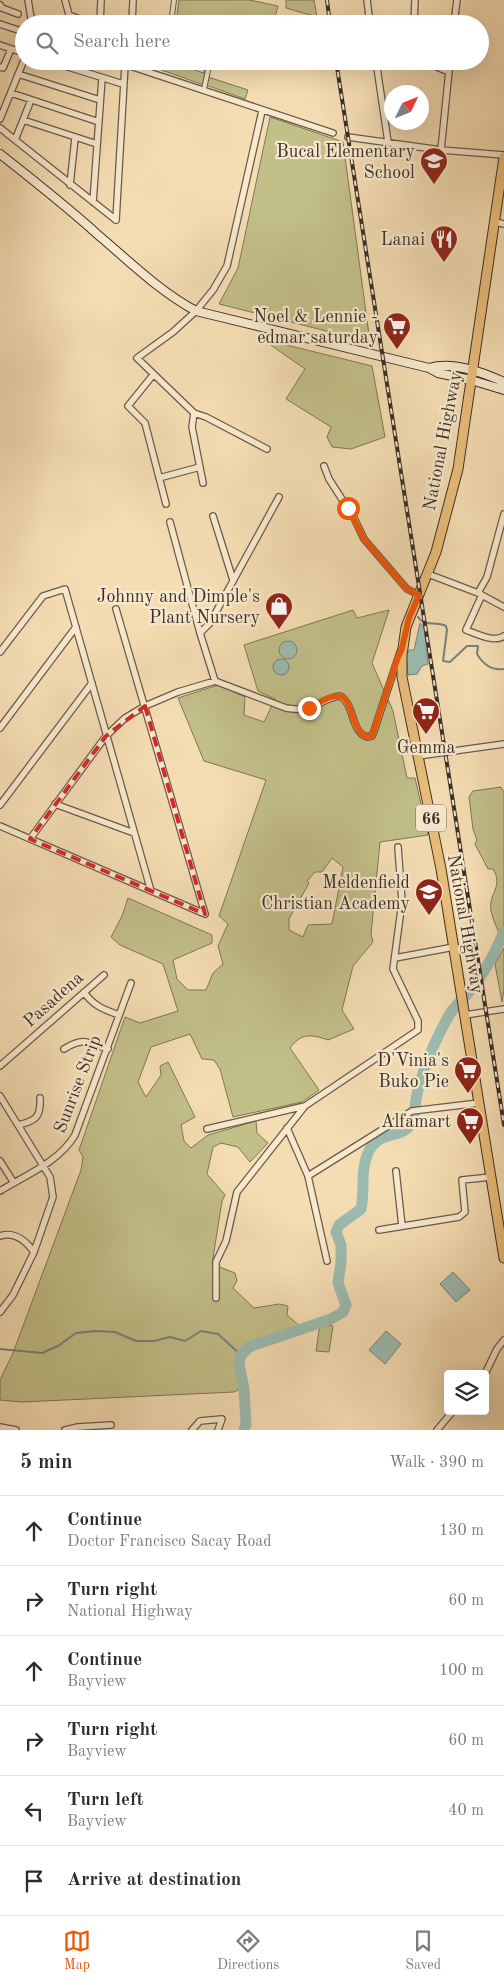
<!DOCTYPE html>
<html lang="en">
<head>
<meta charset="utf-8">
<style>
  :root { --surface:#fff; --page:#f7f7f7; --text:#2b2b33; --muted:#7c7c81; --line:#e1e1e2; --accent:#ea580c }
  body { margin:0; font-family:"Old Standard TT",serif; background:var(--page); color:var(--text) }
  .controls { position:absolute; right:15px; bottom:15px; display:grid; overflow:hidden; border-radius:5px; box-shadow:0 5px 20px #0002 }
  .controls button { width:45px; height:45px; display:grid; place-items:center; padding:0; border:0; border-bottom:1px solid var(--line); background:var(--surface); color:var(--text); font:25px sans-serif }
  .compass { position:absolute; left:384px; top:85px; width:45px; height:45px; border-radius:50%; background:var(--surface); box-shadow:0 5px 20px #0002; rotate:47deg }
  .stop { position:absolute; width:15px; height:15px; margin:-11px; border:4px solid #ea580c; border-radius:50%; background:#fff }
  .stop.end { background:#ea580c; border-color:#fff; box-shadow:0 1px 5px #0008 }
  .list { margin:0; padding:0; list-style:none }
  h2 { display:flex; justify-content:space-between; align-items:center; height:65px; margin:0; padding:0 20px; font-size:21px }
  h2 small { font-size:16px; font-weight:400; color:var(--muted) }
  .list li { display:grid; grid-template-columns:32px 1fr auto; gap:15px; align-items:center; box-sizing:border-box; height:70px; padding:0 20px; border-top:1px solid var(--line) }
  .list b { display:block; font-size:19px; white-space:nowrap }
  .list p { margin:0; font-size:16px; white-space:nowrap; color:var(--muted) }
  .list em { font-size:16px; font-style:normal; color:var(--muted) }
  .icon { flex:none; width:28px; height:28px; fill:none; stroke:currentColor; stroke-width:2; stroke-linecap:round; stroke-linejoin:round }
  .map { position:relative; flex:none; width:504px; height:1430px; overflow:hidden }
  .search { position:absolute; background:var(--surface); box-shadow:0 5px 20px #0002; left:15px; right:15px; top:15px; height:55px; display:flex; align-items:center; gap:12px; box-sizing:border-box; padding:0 18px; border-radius:28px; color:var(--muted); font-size:19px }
  .sheet { height:485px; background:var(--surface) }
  nav { display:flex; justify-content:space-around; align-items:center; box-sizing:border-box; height:70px; border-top:1px solid var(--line); background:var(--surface); font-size:14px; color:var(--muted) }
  nav a { display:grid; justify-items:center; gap:2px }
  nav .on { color:var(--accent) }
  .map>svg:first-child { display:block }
</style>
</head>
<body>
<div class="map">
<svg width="504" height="1430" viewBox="0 0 504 1430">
  <rect width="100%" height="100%" fill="#f5ddb3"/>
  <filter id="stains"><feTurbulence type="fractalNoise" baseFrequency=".004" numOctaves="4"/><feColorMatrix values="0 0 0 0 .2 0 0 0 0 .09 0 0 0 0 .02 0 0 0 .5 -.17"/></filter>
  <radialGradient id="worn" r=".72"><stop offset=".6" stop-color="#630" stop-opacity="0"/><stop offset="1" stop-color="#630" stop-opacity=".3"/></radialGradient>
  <path fill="#c2bf88" stroke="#7e7758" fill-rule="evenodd" d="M179,0H250L278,6L273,24H176Z
    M286,0H314L317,17L286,8Z
    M136,61H182L185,67L204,73V70L208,71L204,85Z
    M208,77L248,90L245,99L206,85Z
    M270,117L343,142L370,342L219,304L238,268Z
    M262,339L372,366L385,437L351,449L332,447L327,437L331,427L286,399L305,369Z
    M353,610L357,618L389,610L372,663L393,711L407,778H415L428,835L380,842L371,934L373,942L353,966L342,1010L354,1029L328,1040C311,1034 301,1033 290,1048L319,1090L302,1102L233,1117L220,1069L214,1060L202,1059L190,1034L151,1047L138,1082L146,1097L161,1075L160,1066L168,1062L195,1117L181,1125L184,1141L191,1148L208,1135L256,1121L257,1133L268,1143L250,1162L238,1147L221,1143L213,1147L207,1174L225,1195L222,1201L212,1264L235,1273L237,1281L233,1288L254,1308L279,1304L288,1306L287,1315L302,1328C285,1334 243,1342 239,1362C237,1370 240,1381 240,1389L234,1392L22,1402L0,1400V1380L13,1353L81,1170L83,1157L79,1150L125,1017L140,1023L178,1011L163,964L120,945L111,937L122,916L128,898L212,935V943L173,960L177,979L188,990H206L213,973L223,964L218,946L228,924L219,916L266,780L204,761L178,698L218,685L245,697L244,715L264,722L275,699L258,691L244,645ZM332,858L343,867L332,924L308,925L303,937L289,930V919L309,883L307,881L315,872H322Z
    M501,787L504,792V941L501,938C498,930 493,920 491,911C488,893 504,887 493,869H488L475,844L477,840L473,829L469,797L473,791Z
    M504,948V990L502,1002L495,964Z
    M320,1324L333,1326L329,1352L316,1351Z"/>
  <path fill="#9cbbb0" stroke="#758379" d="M420,623L424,628L428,664L422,666L417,674L408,675L406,654L408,653L409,650H414Z
    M279 650a9 9 0 1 1 18 0a9 9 0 1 1-18 0Z
    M273 667a8 8 0 1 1 16 0a8 8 0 1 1-16 0Z
    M453,1272L470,1290L456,1302L440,1284Z
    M386,1331L401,1344L385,1364L369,1350Z"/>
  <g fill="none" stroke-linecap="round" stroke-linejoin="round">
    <path stroke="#758379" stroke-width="2" d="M418,617C425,628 436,620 446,626L447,630L443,661L450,662L467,646H478L477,654C483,664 491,671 504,669
      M0,1349L42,1353L58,1346L76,1333L96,1331L115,1332L136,1341H154L170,1337L185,1341L201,1331L218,1334L241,1355"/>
    <path stroke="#9cbbb0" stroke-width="11" d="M244,1430L246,1424L244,1389L239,1363L241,1355L249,1347L331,1319L343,1312L346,1305L338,1283L341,1263V1245L336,1232L339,1225L361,1209C365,1190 360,1171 368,1153C379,1128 403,1141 412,1122C416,1114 414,1108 416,1100C420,1075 435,1040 448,1017C454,1006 465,998 472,988C486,971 495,952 504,932"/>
    <g stroke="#6a5a4a" stroke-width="6">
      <path id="pedestrian" d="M171,24L174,0
        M204,89L210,61"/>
    </g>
    <g stroke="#6a5a4a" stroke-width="8">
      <path id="minor" d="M28,0L32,24
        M65,0L69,15L93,24
        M367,0L370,24
        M0,5L2,8L18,14
        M0,24L24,32
        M100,24L101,0
        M132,24L133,0
        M414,24L415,0
        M454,24L457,0
        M0,45L24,53
        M49,61L123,84
        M114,61L125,65L116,220
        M376,61L388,142
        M431,61L437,67L449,72
        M127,65L333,133
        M0,67L3,68L11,49
        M18,74L100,100
        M11,93L99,122
        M0,119L24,60
        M23,120L97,144
        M0,128L116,220
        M348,137L441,150L504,155
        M15,140L31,100
        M441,150L450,61
        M70,185L75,138
        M93,202L102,78
        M496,222L504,224
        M153,375L128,406L145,423L166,504
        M194,413L206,417L267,449
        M324,466L329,479L354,518L364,539L407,589L419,595
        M159,478L200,467
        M203,483L192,427L194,413L137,358L173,332L196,311L213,290L227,266L262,111
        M213,516L233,580
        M170,522L200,633L215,681
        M428,574L478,593L504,607
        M478,593L487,577L504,514
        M481,597L466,630C477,634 494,643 504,636
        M116,609L205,914
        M200,633L210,623L279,497
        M0,652L43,596L65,589L151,891
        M215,681L286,708C293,709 299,710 306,709C318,706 327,697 340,696C355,704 350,731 367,737L372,736L374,731L400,652
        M0,728L76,627
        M418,756L504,744
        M55,804L134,833
        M0,805L92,683
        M0,826L205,914
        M30,839L106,736L125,718L145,706L178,692L215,681
        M395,958L454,947
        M84,992C93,1006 105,1010 119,1015
        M465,1015L504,1009
        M64,1049C83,1037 88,1042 108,1049
        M0,1066L104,975
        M0,1096L50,1177L53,1197L34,1252L13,1295L0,1312
        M18,1125C36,1121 41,1117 40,1098
        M287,1128L308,1176L327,1261
        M207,1129L305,1106
        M0,1161L14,1183
        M396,1171L402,1226
        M308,1176L412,1111L479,1103
        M0,1191C26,1175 59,1162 75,1135L131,983
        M379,1230L459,1217L465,1212L462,1180L491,1177
        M0,1236C14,1231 26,1241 34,1252
        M216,1298V1262L226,1241L237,1192L305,1106L418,1030V1021L393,969L402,902L398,847
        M485,1374L497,1349L504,1340
        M0,1427L16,1430
        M65,1430L78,1427L111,1425
        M192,1430L200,1421L222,1419L218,1430
        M437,1430L453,1411"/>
    </g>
    <g stroke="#3b2f27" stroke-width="10">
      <path id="secondary" d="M0,154C33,180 66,206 97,234C129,261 159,291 196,311L429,368L438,373L471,380L504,390
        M429,368C453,361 482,372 504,382"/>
    </g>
    <g stroke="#3b2f27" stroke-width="11">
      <path id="primary" d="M504,157L458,469L436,552L406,627L402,655V677L441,869L504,1258"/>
    </g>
    <use href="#pedestrian" stroke="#f8e9ce" stroke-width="4"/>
    <use href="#minor" stroke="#f8e9ce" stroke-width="5.5"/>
    <use href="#secondary" stroke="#f8e9ce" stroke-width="8"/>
    <use href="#primary" stroke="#eabe7a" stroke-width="9"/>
    <g stroke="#3b2f27" stroke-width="4">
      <path id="rail" d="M327,0L330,24
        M336,61L504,1125"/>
    </g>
    <use href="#rail" stroke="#f8e9ce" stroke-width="2" stroke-dasharray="5.5" stroke-linecap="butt"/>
  </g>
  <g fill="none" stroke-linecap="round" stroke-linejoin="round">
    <path stroke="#ea580c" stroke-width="6" d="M309,708C317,704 329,695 339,696C353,697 351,732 367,737L372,736L397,660L402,648L409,618L419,595L407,589L364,539L348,508"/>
  </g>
  <path fill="none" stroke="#d62828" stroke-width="4" stroke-dasharray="10 6" stroke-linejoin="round" d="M145,706L205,914L30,839L106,736Z"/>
  <defs>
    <g id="school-pin" transform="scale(1.4375)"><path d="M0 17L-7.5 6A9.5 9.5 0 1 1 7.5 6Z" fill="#8f2418" stroke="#f8e9ce"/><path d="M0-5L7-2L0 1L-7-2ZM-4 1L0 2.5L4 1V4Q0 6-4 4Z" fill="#fff"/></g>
    <g id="restaurant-pin" transform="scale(1.4375)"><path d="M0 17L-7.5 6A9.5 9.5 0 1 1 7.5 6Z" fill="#8f2418" stroke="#f8e9ce"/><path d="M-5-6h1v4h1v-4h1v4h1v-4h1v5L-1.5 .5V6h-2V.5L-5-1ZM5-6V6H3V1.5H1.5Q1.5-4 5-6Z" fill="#fff"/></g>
    <g id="supermarket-pin" transform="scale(1.4375)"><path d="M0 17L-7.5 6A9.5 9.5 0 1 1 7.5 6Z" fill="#8f2418" stroke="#f8e9ce"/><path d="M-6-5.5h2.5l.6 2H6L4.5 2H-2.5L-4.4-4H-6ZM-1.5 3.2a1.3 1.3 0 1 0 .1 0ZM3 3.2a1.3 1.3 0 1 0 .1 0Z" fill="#fff"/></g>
    <g id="shop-pin" transform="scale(1.4375)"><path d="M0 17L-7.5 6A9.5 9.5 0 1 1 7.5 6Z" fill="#8f2418" stroke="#f8e9ce"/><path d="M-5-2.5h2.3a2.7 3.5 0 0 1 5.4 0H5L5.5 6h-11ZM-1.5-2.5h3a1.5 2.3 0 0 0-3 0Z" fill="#fff"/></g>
  </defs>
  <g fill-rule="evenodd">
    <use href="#school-pin" x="434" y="161"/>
    <use href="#restaurant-pin" x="444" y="239"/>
    <use href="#supermarket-pin" x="397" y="326"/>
    <use href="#shop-pin" x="279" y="606"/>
    <use href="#supermarket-pin" x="426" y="711"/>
    <use href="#school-pin" x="429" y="892"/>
    <use href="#supermarket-pin" x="468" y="1070"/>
    <use href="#supermarket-pin" x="470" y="1121"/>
  </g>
  <g text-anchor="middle" stroke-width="4.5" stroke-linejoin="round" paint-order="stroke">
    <rect fill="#f8e9ce" stroke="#746759" stroke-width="1" x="416" y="804.5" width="30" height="27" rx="4"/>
    <g font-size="16" font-weight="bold" fill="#3b2f27">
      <text x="431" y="824">66</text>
    </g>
    <g font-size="18" fill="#3b2f27" stroke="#f8e9ce" text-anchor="end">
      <text x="415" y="157">Bucal Elementary<tspan x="415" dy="21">School</tspan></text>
      <text x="425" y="245">Lanai</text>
      <text x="378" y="322">Noel &amp; Lennie -<tspan x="378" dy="21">edmar saturday</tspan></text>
      <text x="260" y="602">Johnny and Dimple's<tspan x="260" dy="21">Plant Nursery</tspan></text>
      <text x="426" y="753" text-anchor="middle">Gemma</text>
      <text x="410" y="888">Meldenfield<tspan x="410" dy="21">Christian Academy</tspan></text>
      <text x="449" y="1066">D'Vinia's<tspan x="449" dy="21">Buko Pie</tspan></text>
      <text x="451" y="1127">Alfamart</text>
    </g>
    <g font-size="18" fill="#3b2f27" stroke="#f8e9ce">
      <text transform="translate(442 441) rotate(-79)" y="6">National Highway</text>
      <text transform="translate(466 924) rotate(80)" y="6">National Highway</text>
      <text transform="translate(53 999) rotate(-42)" y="6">Pasadena</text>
      <text transform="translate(77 1084) rotate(-69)" y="6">Sunrise Strip</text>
    </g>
  </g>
  <rect width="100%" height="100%" filter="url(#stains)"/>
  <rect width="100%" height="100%" fill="url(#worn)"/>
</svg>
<div class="controls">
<button><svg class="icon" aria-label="layers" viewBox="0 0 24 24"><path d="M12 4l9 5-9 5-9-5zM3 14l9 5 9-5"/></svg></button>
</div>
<svg class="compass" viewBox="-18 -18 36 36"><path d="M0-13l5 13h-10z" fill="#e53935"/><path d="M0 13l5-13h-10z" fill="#7c7c81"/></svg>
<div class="stop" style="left:348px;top:508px"></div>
<div class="stop end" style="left:309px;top:708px"></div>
<div class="search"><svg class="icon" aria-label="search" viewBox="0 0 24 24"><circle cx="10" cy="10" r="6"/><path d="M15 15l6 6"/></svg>Search here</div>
</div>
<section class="sheet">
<h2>5 min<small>Walk · 390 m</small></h2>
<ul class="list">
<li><svg class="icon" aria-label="ahead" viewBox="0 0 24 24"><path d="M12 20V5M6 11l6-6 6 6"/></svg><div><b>Continue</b><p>Doctor Francisco Sacay Road</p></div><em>130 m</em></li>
<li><svg class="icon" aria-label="right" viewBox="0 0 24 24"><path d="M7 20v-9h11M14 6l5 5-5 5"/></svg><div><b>Turn right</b><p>National Highway</p></div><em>60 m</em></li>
<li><svg class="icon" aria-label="ahead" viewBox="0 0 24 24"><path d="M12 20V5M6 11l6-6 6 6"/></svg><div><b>Continue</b><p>Bayview</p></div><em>100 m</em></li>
<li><svg class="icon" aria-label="right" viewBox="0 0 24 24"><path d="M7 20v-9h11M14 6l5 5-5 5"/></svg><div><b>Turn right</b><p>Bayview</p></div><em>60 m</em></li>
<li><svg class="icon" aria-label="left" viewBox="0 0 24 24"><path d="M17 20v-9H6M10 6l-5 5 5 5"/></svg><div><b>Turn left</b><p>Bayview</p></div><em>40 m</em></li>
<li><svg class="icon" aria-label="arrive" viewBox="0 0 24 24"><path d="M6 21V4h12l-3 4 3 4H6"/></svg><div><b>Arrive at destination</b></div></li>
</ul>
</section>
<nav>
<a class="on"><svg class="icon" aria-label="map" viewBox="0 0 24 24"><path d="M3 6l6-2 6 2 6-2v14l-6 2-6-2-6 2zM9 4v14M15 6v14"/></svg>Map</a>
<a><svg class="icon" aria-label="directions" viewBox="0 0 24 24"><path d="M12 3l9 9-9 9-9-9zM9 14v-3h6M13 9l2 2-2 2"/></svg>Directions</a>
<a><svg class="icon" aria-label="saved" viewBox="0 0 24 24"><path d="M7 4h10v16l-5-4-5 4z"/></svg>Saved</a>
</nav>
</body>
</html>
